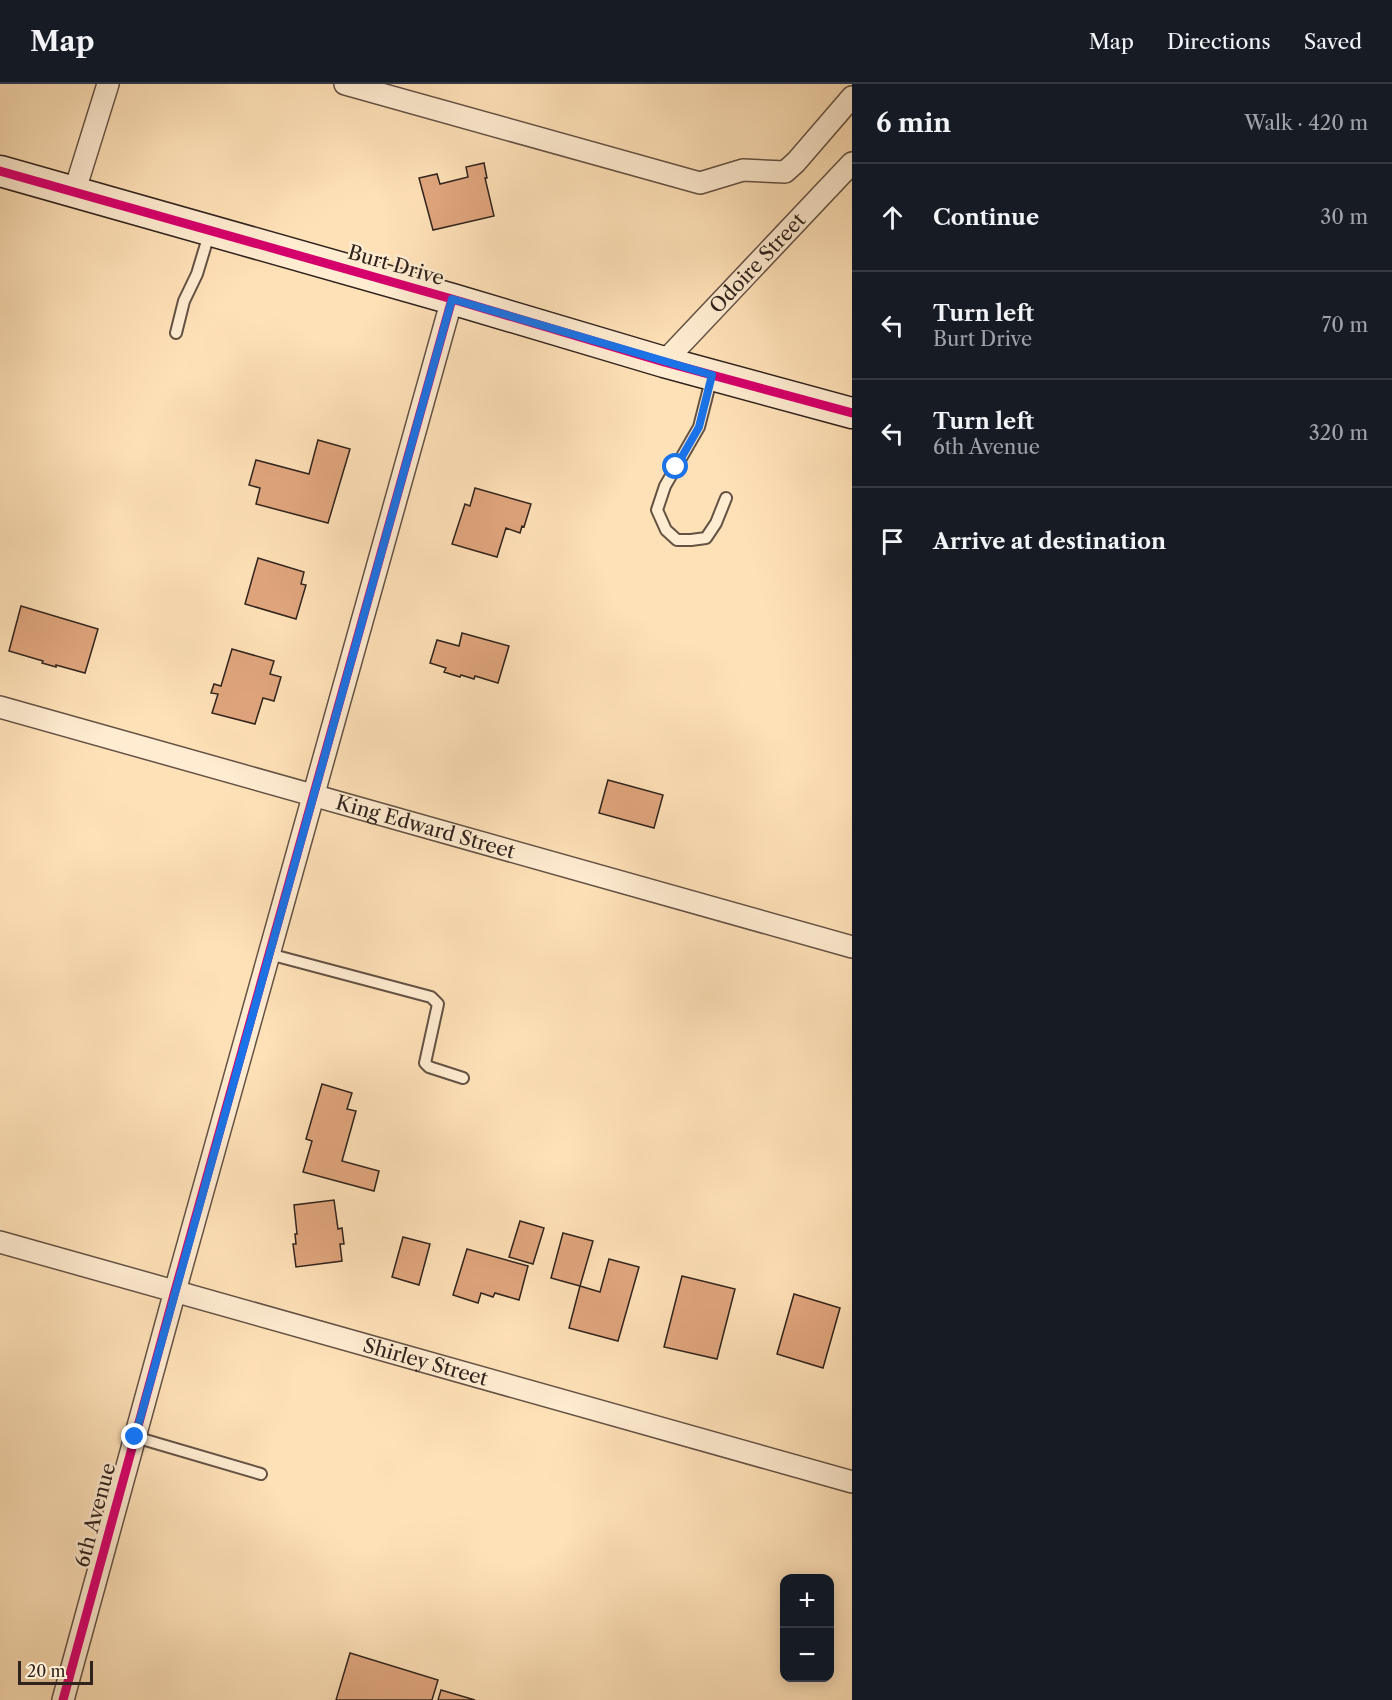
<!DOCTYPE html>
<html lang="en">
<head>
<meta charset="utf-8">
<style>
  :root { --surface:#171b24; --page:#20242c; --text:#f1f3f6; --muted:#9ea1a6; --line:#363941 }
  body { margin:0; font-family:"Libre Caslon Text",serif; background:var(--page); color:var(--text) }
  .controls { position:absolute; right:18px; bottom:18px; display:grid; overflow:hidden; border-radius:12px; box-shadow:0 3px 15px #0003 }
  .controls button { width:54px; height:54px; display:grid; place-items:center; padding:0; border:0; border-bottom:2px solid var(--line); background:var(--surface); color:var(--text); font:30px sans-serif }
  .scale { position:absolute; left:18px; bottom:15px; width:75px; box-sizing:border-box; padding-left:6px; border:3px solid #30231d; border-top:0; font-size:16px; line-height:21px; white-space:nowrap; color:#30231d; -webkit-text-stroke:4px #ffecd1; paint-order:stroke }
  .stop { position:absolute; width:18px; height:18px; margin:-14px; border:4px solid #1a73e8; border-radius:50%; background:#fff }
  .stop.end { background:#1a73e8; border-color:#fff; box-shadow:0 2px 6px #0008 }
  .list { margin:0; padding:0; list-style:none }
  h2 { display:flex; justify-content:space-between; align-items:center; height:78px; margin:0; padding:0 24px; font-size:26px }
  h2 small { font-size:20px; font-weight:400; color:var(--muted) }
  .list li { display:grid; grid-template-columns:39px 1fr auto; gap:18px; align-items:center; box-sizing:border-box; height:108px; padding:0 24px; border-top:2px solid var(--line) }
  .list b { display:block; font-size:22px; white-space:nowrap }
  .list p { margin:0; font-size:20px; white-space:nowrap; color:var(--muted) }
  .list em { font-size:20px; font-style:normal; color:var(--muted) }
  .icon { flex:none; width:33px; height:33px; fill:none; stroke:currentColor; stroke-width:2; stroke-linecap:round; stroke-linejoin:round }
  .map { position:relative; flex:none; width:852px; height:1616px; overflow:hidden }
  header { display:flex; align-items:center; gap:36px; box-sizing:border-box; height:84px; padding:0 30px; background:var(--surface); border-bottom:2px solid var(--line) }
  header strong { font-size:28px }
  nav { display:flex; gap:33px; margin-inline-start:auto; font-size:21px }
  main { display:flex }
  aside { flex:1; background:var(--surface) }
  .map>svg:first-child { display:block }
</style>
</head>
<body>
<header>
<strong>Map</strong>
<nav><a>Map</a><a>Directions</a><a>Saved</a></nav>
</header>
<main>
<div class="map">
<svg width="852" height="1616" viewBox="0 0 852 1616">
  <rect width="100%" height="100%" fill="#ffe1b8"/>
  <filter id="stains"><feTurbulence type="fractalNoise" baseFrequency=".00333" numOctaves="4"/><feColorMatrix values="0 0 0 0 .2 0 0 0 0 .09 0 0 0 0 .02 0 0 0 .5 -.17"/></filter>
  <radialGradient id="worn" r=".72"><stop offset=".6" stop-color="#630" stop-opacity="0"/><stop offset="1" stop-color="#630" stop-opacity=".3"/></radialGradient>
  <path fill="#e1a67e" stroke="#30231d" stroke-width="1.5" d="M484,79L487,94H485L494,132L433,146L419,94L437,90L440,100L468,93L466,83Z
    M318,356L350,365L328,439L256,420L260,404L249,401L256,376L309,390Z
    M475,404L531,420L524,443L522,442L520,449L506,444L497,473L452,460L465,420L470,422Z
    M258,474L304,488L301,500L306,501L296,535L245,520Z
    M21,522L98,545L85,589L56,581V583L42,579L43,577L9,567Z
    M462,549L509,562L498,599L475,592L474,595L461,591L460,593L444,588L446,584L430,579L437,556L459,562Z
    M232,565L274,577L270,590L281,593L274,617L263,614L255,640L212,629L218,610L211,609L214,600L221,602Z
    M608,696L663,711L654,744L599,729Z
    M322,1000L352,1009L347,1025L356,1027L342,1077L379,1087L374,1107L303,1088L312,1057L306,1055Z
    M334,1116L338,1145L342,1144L344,1160H340L342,1177L296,1183L293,1160H296L295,1150H297L294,1121Z
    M520,1137L544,1144L533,1180L509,1173Z
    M563,1149L593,1157L580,1202L551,1194Z
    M403,1153L430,1160L419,1201L392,1193Z
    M467,1165L528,1182L519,1216L495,1209L493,1213L481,1209L478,1219L453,1211Z
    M609,1175L639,1183L618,1257L569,1244L580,1202L600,1208Z
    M682,1192L735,1205L717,1275L664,1263Z
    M794,1210L840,1224L823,1284L777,1270Z
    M350,1569L438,1596L432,1616H336Z
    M441,1606L475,1616H438Z"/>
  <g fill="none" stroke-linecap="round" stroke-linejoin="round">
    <g stroke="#645244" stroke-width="14">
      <path id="lane" d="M176,249L184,217L197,190L210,147
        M712,292L699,343L665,402L657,426L666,446L677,456H691L706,454L716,439L726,414
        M269,870L431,913L438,920L425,979L429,983L463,994
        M135,1353L261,1390"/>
    </g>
    <g stroke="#645244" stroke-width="24">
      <g id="street">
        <path d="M345,0L700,99L743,86L785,88L796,78L852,13"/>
        <path d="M74,109L108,0"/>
        <path id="s1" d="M664,278L852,79"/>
        <path id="s2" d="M0,623L852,863"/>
        <path id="s3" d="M0,1158L852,1398"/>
        <path d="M63,1616L175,1207L452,215"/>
      </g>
    </g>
    <g stroke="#30231d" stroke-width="33">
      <path id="secondary" d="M0,87L452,215L664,278L852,329"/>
    </g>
    <use href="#lane" stroke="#ffecd1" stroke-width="10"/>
    <use href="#street" stroke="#ffecd1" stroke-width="21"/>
    <use href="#secondary" stroke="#ffecd1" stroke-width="30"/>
    <g stroke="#ffecd1" stroke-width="13">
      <path id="cycleway" d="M0,87L452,215L664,278L852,329
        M63,1616L175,1207L452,215"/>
    </g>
    <use href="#cycleway" stroke="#d6006c" stroke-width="9"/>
  </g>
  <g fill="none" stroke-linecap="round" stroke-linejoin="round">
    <path stroke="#1a73e8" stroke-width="8" d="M135,1353L452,215L712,291L699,343L676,383"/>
  </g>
  <g text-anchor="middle" stroke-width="5" stroke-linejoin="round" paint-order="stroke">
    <g font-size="20" fill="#30231d" stroke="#ffecd1">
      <text dy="7" stroke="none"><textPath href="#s1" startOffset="136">Odoire Street</textPath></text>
      <text transform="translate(396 181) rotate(16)" y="7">Burt Drive</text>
      <text dy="7" stroke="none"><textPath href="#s2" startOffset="442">King Edward Street</textPath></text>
      <text dy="7" stroke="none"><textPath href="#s3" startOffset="442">Shirley Street</textPath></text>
      <text transform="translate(95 1431) rotate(-75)" y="7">6th Avenue</text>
    </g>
  </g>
  <rect width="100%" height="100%" filter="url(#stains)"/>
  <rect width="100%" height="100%" fill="url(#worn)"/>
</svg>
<div class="controls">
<button>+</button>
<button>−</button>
</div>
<div class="scale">20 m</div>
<div class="stop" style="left:676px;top:383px"></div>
<div class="stop end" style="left:135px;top:1353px"></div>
</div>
<aside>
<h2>6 min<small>Walk · 420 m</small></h2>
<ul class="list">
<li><svg class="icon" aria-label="ahead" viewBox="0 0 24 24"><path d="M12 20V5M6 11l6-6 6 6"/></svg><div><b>Continue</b></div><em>30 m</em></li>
<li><svg class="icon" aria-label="left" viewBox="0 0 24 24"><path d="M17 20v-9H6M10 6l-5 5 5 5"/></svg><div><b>Turn left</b><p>Burt Drive</p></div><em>70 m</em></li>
<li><svg class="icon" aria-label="left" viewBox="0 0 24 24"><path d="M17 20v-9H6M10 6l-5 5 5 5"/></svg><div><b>Turn left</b><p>6th Avenue</p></div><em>320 m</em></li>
<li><svg class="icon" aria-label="arrive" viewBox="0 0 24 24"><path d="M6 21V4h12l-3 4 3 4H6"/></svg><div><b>Arrive at destination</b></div></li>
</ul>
</aside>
</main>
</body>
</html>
